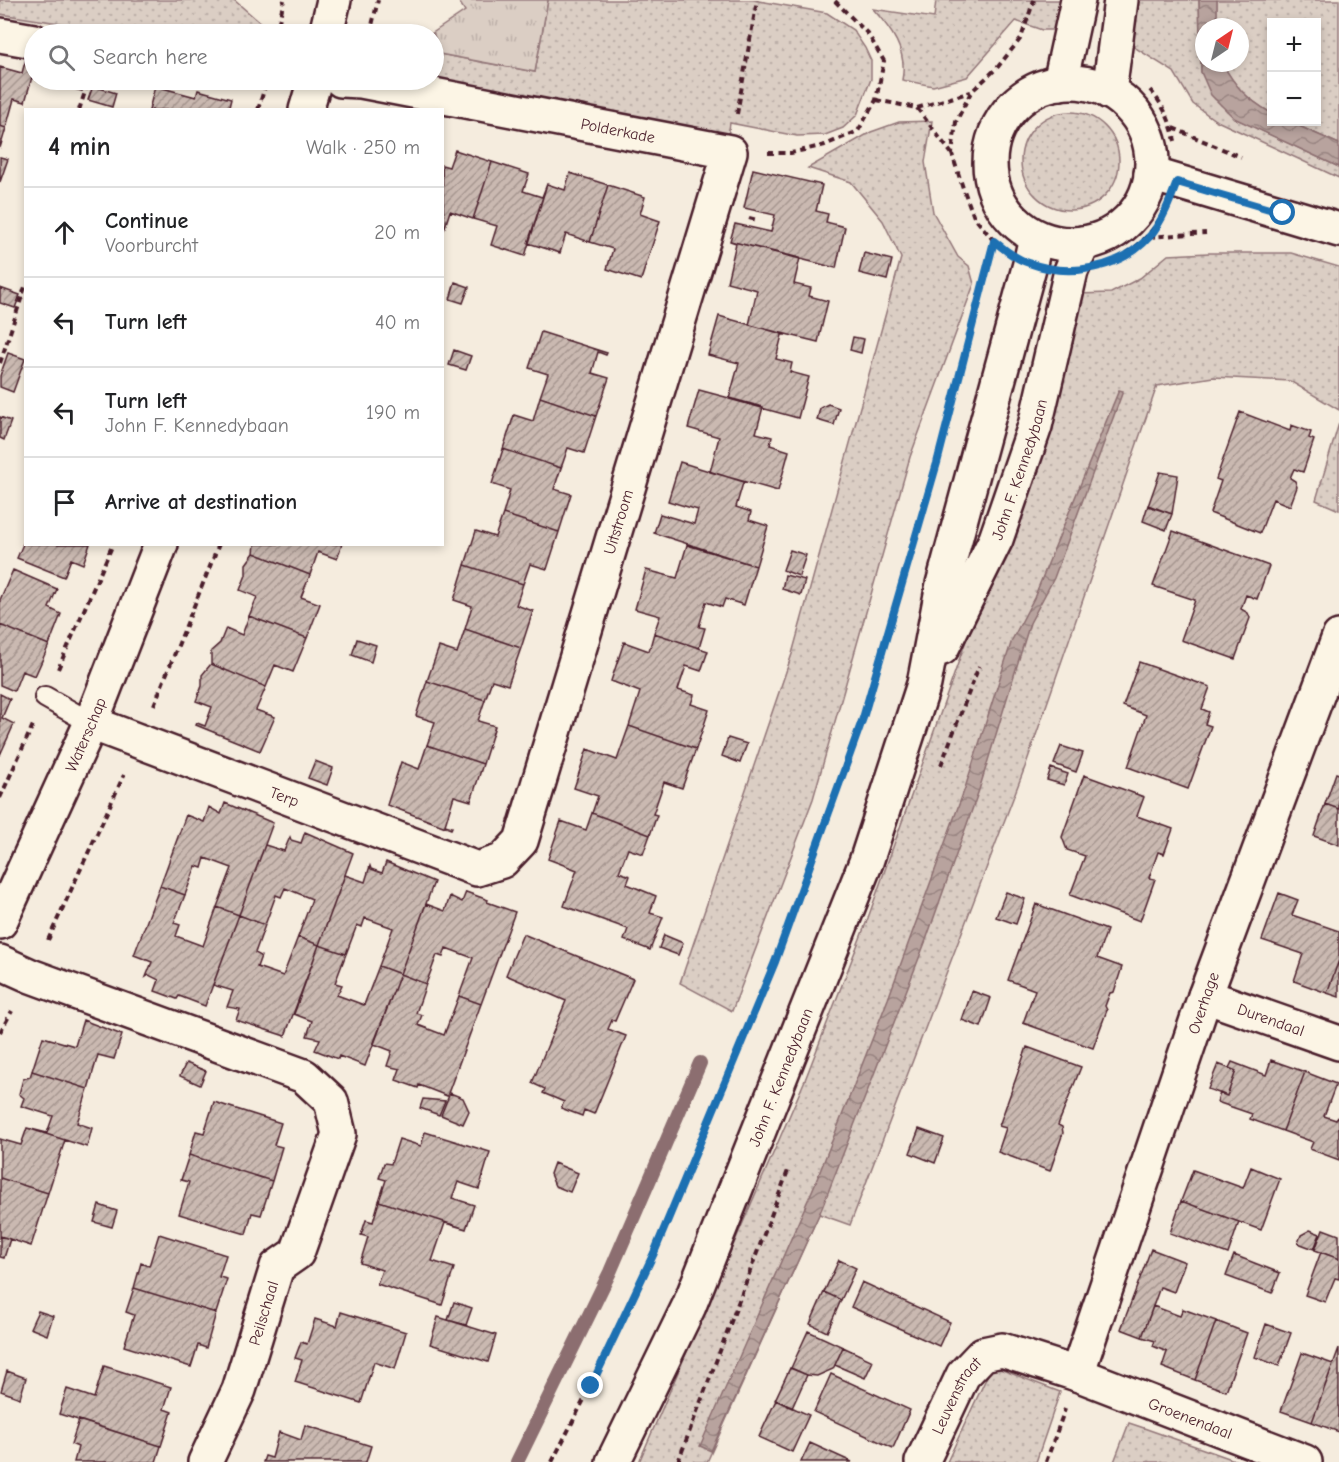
<!DOCTYPE html>
<html lang="en">
<head>
<meta charset="utf-8">
<style>
  :root { --surface:#fff; --page:#f2f2f2; --text:#202124; --muted:#757577; --line:#e0e0e0 }
  body { margin:0; font-family:"Comic Neue",sans-serif; background:var(--page); color:var(--text) }
  .controls { position:absolute; right:18px; top:18px; display:grid; overflow:hidden; border-radius:0px; box-shadow:0 3px 9px #0003 }
  .controls button { width:54px; height:54px; display:grid; place-items:center; padding:0; border:0; border-bottom:2px solid var(--line); background:var(--surface); color:var(--text); font:30px sans-serif }
  .compass { position:absolute; left:1195px; top:18px; width:54px; height:54px; border-radius:50%; background:var(--surface); box-shadow:0 3px 9px #0003; rotate:35deg }
  .stop { position:absolute; width:18px; height:18px; margin:-14px; border:4px solid #1f6fb2; border-radius:50%; background:#fff }
  .stop.end { background:#1f6fb2; border-color:#fff; box-shadow:0 2px 6px #0008 }
  .list { margin:0; padding:0; list-style:none }
  h2 { display:flex; justify-content:space-between; align-items:center; height:78px; margin:0; padding:0 24px; font-size:26px }
  h2 small { font-size:20px; font-weight:400; color:var(--muted) }
  .list li { display:grid; grid-template-columns:39px 1fr auto; gap:18px; align-items:center; box-sizing:border-box; height:90px; padding:0 24px; border-top:2px solid var(--line) }
  .list b { display:block; font-size:22px; white-space:nowrap }
  .list p { margin:0; font-size:20px; white-space:nowrap; color:var(--muted) }
  .list em { font-size:20px; font-style:normal; color:var(--muted) }
  .icon { flex:none; width:33px; height:33px; fill:none; stroke:currentColor; stroke-width:2; stroke-linecap:round; stroke-linejoin:round }
  .map { position:relative; flex:none; width:1339px; height:1462px; overflow:hidden }
  .search { position:absolute; background:var(--surface); box-shadow:0 3px 9px #0003; left:24px; top:24px; width:420px; height:66px; display:flex; align-items:center; gap:15px; box-sizing:border-box; padding:0 21px; border-radius:33px; color:var(--muted); font-size:22px }
  .panel { position:absolute; background:var(--surface); box-shadow:0 3px 9px #0003; left:24px; top:108px; width:420px; height:438px; border-radius:0px }
  .map>svg:first-child { display:block }
</style>
</head>
<body>
<div class="map">
<svg width="1339" height="1462" viewBox="0 0 1339 1462">
  <defs>
    <pattern id="grass-dots" width="8" height="8" patternUnits="userSpaceOnUse" patternTransform="scale(1.5)"><rect width="8" height="8" fill="#dbcec4"/><path d="M2 2h.1M6 6h.1" fill="none" stroke="#bdb0a9" stroke-width="1.8" stroke-linecap="round"/></pattern>
    <pattern id="park-tufts" width="24" height="20" patternUnits="userSpaceOnUse" patternTransform="scale(1.5)"><rect width="24" height="20" fill="#dbcec4"/><path d="M3 7l-1-3M5 7V3M7 7l1-3M15 17l-1-3M17 17v-4M19 17l1-3" fill="none" stroke="#bdb0a9"/></pattern>
    <pattern id="water-waves" width="16" height="10" patternUnits="userSpaceOnUse" patternTransform="scale(1.5)"><rect width="16" height="10" fill="#b8a39e"/><path d="M0 5q4-4 8 0t8 0" fill="none" stroke="#988481"/></pattern>
    <pattern id="building-hatch" width="6" height="6" patternUnits="userSpaceOnUse" patternTransform="scale(1.5)"><rect width="6" height="6" fill="#cab9b1"/><path d="M-1 1l2-2M0 6l6-6M5 7l2-2" fill="none" stroke="#a69690"/></pattern>
  </defs>
  <rect width="100%" height="100%" fill="#f5ecde"/>
  <filter id="ink" filterUnits="userSpaceOnUse"><feTurbulence type="fractalNoise" baseFrequency=".0167" numOctaves="2"/><feDisplacementMap in="SourceGraphic" scale="12" xChannelSelector="R" yChannelSelector="G"/><feConvolveMatrix kernelMatrix="1 2 1 2 8 2 1 2 1" color-interpolation-filters="sRGB"/></filter>
  <g filter="url(#ink)">
    <path fill="url(#grass-dots)" stroke="#927678" stroke-width="1.5" d="M0,0H234L271,32L270,34H130L0,14Z
      M548,0H753L827,13L853,30L865,48L871,61V79L857,115L843,128L825,135L797,136L730,123L728,137L434,80V53L535,72Z
      M936,0H1065L1061,30H1042L1016,21L967,77L933,86L902,80C908,51 891,29 873,9L934,18Z
      M1136,0H1199L1201,72L1234,118L1339,167V178L1215,120L1193,104L1174,72L1129,44Z
      M1217,0H1339V144L1290,122H1316V22H1272L1271,113C1246,98 1236,88 1222,63H1240V27H1217Z
      M1021 161a49 49 0 1 1 98 0a49 49 0 1 1-98 0Z
      M932,121L925,162L933,212L958,257L969,266L974,284L910,457L813,799L732,1011L680,983L792,654L901,258L883,221L851,182L808,168L871,132L899,122Z
      M1209,253H1291L1339,267V410L1290,381L1213,377L1157,386L1025,767L850,1225L819,1214L707,1462H639L805,1080L868,918L968,635L1015,533L1078,294L1111,293L1140,278L1168,255Z
      M1339,423V510L1316,500Z
      M992,1366L1060,1392L1036,1462H947Z
      M1129,1423L1141,1427L1240,1462H1114Z"/>
    <path fill="url(#park-tufts)" stroke="#927678" stroke-width="1.5" d="M458,0H548L535,72L434,53V34H431L465,11Z"/>
    <path fill="url(#water-waves)" stroke="#8c6e70" stroke-width="1.5" d="M1199,0H1217V27H1204V63H1222C1236,88 1246,98 1271,113L1272,122H1290L1339,144V167L1234,118L1211,95L1201,72Z
      M1119,390L1123,391L1054,578L1030,623L979,790L926,940L822,1208L711,1451L700,1446L815,1184L888,999L965,788L1012,640L1034,598Z"/>
    <g fill="none" stroke-linecap="round" stroke-linejoin="round">
      <path stroke="#8c6e70" stroke-width="14" d="M517,1462L610,1272L700,1063"/>
    </g>
    <path fill="url(#building-hatch)" stroke="#4a1f2b" stroke-width="1.5" d="M27,55L34,57V78L32,77L25,102L14,99L6,128L0,126V67L22,73Z
      M41,80H85L82,91Z
      M93,86L116,93L112,107L88,100Z
      M155,86L196,97L198,90L231,99L229,107L234,110H149Z
      M0,126L6,128L0,148Z
      M455,150L492,162L473,219L450,211L444,230L442,165L449,167Z
      M0,157L8,159L0,182Z
      M492,162L529,174L523,191L542,197L547,184L525,256L491,245L497,226L473,219Z
      M753,169L822,185L816,211L828,214L826,222L845,227L836,268L730,241L735,224L771,232L775,215L744,208Z
      M570,173L608,185L590,242L566,234L560,253L528,243L547,184L565,190Z
      M608,185L645,197L640,214L660,221L641,280L607,269L613,249L590,242Z
      M730,241L800,258L794,284L811,288L809,296L828,301L818,342L749,325L757,290L727,282L736,243Z
      M864,253L892,260L887,280L859,273Z
      M455,282L469,287L463,303L450,299Z
      M0,288L20,295L15,308L0,303Z
      M719,316L786,335H782L776,359L792,363L790,372L809,377L798,418L729,399L739,363L708,355Z
      M541,332L607,353L606,355L598,352L592,373L609,378L596,416L540,397L548,374L529,368Z
      M853,337L864,339L861,353L850,350Z
      M454,350L471,356L466,370L449,365Z
      M8,353L25,359L13,392L0,387V376Z
      M699,390L763,407L756,433L772,437L770,445L789,451L778,491L710,472L719,437L688,428Z
      M540,397L596,416L584,453L568,448L561,468L503,449L514,415L533,421Z
      M828,404L839,408L834,425L817,420L820,408Z
      M1240,412L1290,431L1291,425L1311,432L1309,438L1314,440L1303,472L1294,469L1290,478L1295,481L1297,487L1290,506L1273,499L1260,533L1210,513L1221,481L1216,479Z
      M0,417L11,421L4,440L0,438Z
      M503,449L561,468L554,489L571,494L559,532L503,514L510,490L492,484Z
      M680,462L747,483H743L736,507L751,512L749,520L768,526L756,566L654,533L660,514L694,524L698,510L668,501Z
      M1160,472L1178,475L1172,514L1148,506Z
      M1148,505L1172,514L1166,530L1143,521Z
      M503,514L559,532L547,569L530,564L523,584L465,565L476,531L495,537Z
      M1173,531L1269,566L1257,599L1246,595L1241,609L1248,613L1250,618L1235,659L1181,640L1195,600L1153,586Z
      M26,537V544H90L83,564L71,559L64,577L17,558Z
      M342,544L337,559L318,552L310,575L254,553L255,544Z
      M687,545L756,566L744,605L725,599L722,607L706,602L699,627L705,628L699,648L654,633L660,616L635,609L646,570L677,578Z
      M790,550L806,555L799,576L783,570Z
      M254,553L310,575L301,597L320,604L307,638L249,616L257,597L240,590L246,575V564Z
      M465,565L523,584L516,605L533,611L521,648L465,629L472,606L454,600Z
      M13,570L57,589L49,608L61,614L49,645L0,625V600Z
      M785,575L805,580L801,595L782,589Z
      M249,616L307,638L293,672L275,665L266,687L211,664V651L220,643L226,628L242,635Z
      M0,625L49,645L35,676L22,671L14,691L0,685Z
      M465,629L521,648L508,685L492,680L485,700L427,681L439,647L457,653Z
      M654,633L708,651L701,671L686,666L678,690L694,695L691,704L709,710L696,749L629,726L640,692L611,681L624,642L649,651Z
      M357,639L376,645L371,662L352,655Z
      M1139,662L1210,687L1202,709L1209,712L1205,724L1211,726L1188,789L1128,767L1146,715L1123,706Z
      M211,664L266,687L256,710L275,717L260,751L196,725L197,723L205,726L212,707L196,701L202,686V675Z
      M427,681L485,700L478,721L495,726L483,764L427,745L435,722L416,716Z
      M0,694L10,699L2,718L14,724L0,755Z
      M629,726L696,749L682,788L664,782L653,814L657,815L650,835L592,813L598,796L574,788L587,749L617,760Z
      M728,738L747,744L740,763L722,756Z
      M427,745L483,764L471,801L454,796L445,825L452,827L451,829L387,805L401,762L419,769Z
      M1061,746L1083,753L1076,772L1054,764Z
      M315,761L333,768L327,785L308,778Z
      M1051,768L1068,774L1064,785L1047,780Z
      M1336,773L1339,774V809L1325,804Z
      M1084,775L1144,797L1137,816L1173,829L1164,854L1158,852L1149,878L1155,879L1140,921L1070,895L1085,856L1067,850L1062,837Z
      M225,803L273,823L239,915L217,907L232,868L205,858L202,868L196,866L185,895L160,886L186,815L204,822L209,807L221,814Z
      M1325,804L1339,809V845L1314,836Z
      M592,813L650,835L643,854L628,849L619,872L630,876L627,884L656,896L650,913L663,917L650,950L624,940L628,929L564,906L577,870L548,859L561,821L586,830Z
      M305,832L353,853L319,945L298,937L312,899L285,888L281,897L276,895L265,925L239,915L265,845L284,851L290,837L291,840L301,843Z
      M386,862L434,882L400,974L379,966L393,928L365,918L362,927L357,925L346,954L319,945L345,875L365,882L370,866L371,869L382,873Z
      M160,886L185,895L174,923L180,925L176,936L203,946L217,907L239,915L205,1006L179,996L177,999L155,991L159,980L149,975L146,977L152,962L134,955Z
      M466,892L488,900L487,902L515,912L481,1004L459,996L473,958L446,948L443,957L437,955L426,984L400,974L426,904L445,911L450,896L462,902Z
      M1006,892L1025,899L1016,924L996,917Z
      M1279,893L1298,900L1292,915L1339,931V960L1327,993L1294,981L1303,954L1262,940Z
      M1036,904L1107,930L1097,958L1122,967L1114,992L1110,993L1105,1006L1107,1010L1093,1048L1023,1023L1035,990L1008,980Z
      M239,915L265,925L255,953L261,956L257,967L283,976L298,937L319,945L285,1036L236,1020L240,1009L227,1007L233,991L213,985Z
      M523,934L633,979L615,1021L612,1020L608,1029L626,1036L594,1114L584,1110L582,1116L561,1108L564,1102L543,1093L545,1089L532,1083L566,1001L506,975Z
      M664,935L683,943L678,955L659,948Z
      M319,945L346,954L335,983L342,985L337,995L364,1005L379,966L400,974L365,1066L339,1056L338,1059L315,1050L320,1039L307,1036L312,1021L294,1014Z
      M1339,960V997L1327,993Z
      M400,974L426,984L416,1013L422,1015L418,1025L444,1035L459,996L481,1004L447,1096L419,1085L418,1088L396,1080L400,1069L387,1066L392,1051L374,1044Z
      M972,991L991,998L981,1027L962,1020Z
      M83,1020L122,1035L114,1059L98,1055L88,1089L32,1071L43,1037L75,1046Z
      M1027,1047L1081,1067L1058,1125L1062,1127L1063,1133L1050,1171L998,1152L1006,1128L999,1126Z
      M1271,1060L1305,1072L1283,1131L1250,1119L1252,1114L1217,1102L1220,1093L1227,1096L1236,1071L1229,1068L1232,1062L1266,1075Z
      M186,1063L206,1071L200,1085L180,1076Z
      M1218,1064L1236,1071L1227,1096L1208,1089Z
      M32,1071L88,1089L77,1123L92,1128L87,1147L27,1128L47,1133L53,1116L21,1106L24,1098L19,1094L23,1079L30,1077Z
      M1305,1072L1336,1084L1324,1116L1336,1120L1339,1116V1160L1310,1149L1313,1142L1283,1131Z
      M450,1093L463,1098L469,1111L463,1124L441,1115Z
      M423,1099L445,1101L439,1115L420,1108Z
      M214,1102L281,1123L274,1145L282,1147L272,1181L189,1155L196,1131L204,1133Z
      M27,1128L65,1140L48,1193L0,1178V1139L21,1145Z
      M919,1129L944,1138L935,1163L910,1153Z
      M425,1132L490,1152L479,1189L458,1182L452,1198L474,1205L466,1229L379,1201L386,1180L379,1178L384,1163L391,1164L399,1139L421,1146Z
      M189,1155L272,1181L261,1215L252,1213L246,1234L179,1214L189,1182L181,1180Z
      M554,1163L578,1173L570,1192L555,1186L550,1174Z
      M1251,1167L1280,1179L1261,1230L1181,1201L1193,1170L1243,1188Z
      M0,1178L48,1193L31,1246L0,1236Z
      M379,1201L466,1229L445,1223L432,1261L454,1268L442,1305L377,1284L382,1270L360,1263L368,1237L361,1235L366,1220L373,1222Z
      M1181,1201L1239,1222L1228,1254L1170,1233Z
      M99,1205L117,1211L112,1227L94,1222Z
      M1323,1229L1339,1235V1259L1315,1250Z
      M1310,1230L1320,1234L1314,1249L1298,1243L1301,1235Z
      M159,1234L226,1255L219,1277L227,1279L216,1313L134,1288L141,1263L149,1266Z
      M0,1236L10,1239L4,1258L0,1257Z
      M1151,1249L1185,1262L1174,1292L1160,1287L1142,1337L1121,1329Z
      M1321,1252L1339,1259V1279L1335,1278L1325,1302L1305,1295Z
      M1234,1255L1280,1273L1272,1293L1226,1276Z
      M839,1260L856,1268L841,1300L824,1292Z
      M862,1282L950,1322L939,1346L851,1307Z
      M134,1288L216,1313L206,1348L198,1345L191,1367L124,1346L134,1315L126,1312Z
      M824,1292L841,1300L827,1332L810,1324Z
      M454,1302L472,1308L466,1325L448,1320Z
      M1153,1306L1180,1316L1183,1309L1216,1321L1195,1380L1162,1367L1167,1352L1153,1346L1155,1341L1142,1337Z
      M38,1311L53,1316L47,1335L30,1328Z
      M341,1312L406,1332L395,1369L374,1362L361,1403L295,1382L302,1360L295,1358L301,1342L307,1344L315,1319L337,1326Z
      M438,1317L496,1335L488,1362L430,1344Z
      M1216,1321L1247,1333L1226,1391L1195,1380Z
      M1266,1324L1291,1333L1279,1366L1255,1357Z
      M808,1331L843,1347L833,1369L817,1376L807,1375L791,1368Z
      M843,1347L873,1361L865,1378L835,1365Z
      M1339,1348V1432L1312,1422Z
      M1302,1353L1333,1364L1312,1422L1281,1411Z
      M104,1366L171,1387L164,1409L172,1412L161,1446L59,1414L67,1389L94,1398Z
      M790,1368L807,1375L792,1408L775,1400Z
      M7,1371L26,1378L20,1398L1,1391Z
      M831,1374L910,1410L893,1448L814,1412Z
      M776,1400L809,1415L792,1452L759,1437Z
      M79,1420L161,1446L156,1462H74L78,1447L71,1444Z
      M305,1425L371,1446L366,1462H263L265,1456L272,1458L279,1432L301,1440Z
      M810,1443L852,1462H801Z"/>
    <g fill="none" stroke-linecap="round" stroke-linejoin="round">
      <g stroke="#4a1f2b" stroke-width="24">
        <path id="service" d="M45,697L91,723"/>
      </g>
      <g stroke="#4a1f2b" stroke-width="38">
        <g id="minor">
          <path d="M326,34L334,0"/>
          <path d="M0,35L34,41"/>
          <path d="M306,110L315,80"/>
          <path d="M1151,174L1339,230"/>
          <path id="s1" d="M91,723L477,869L502,861L521,841L730,152L361,81L341,80"/>
          <path id="s2" d="M0,922L91,723L161,544"/>
          <path d="M0,962L31,976L304,1076L331,1101L339,1134L297,1253L277,1267L239,1390L205,1462"/>
          <path id="s3" d="M1205,996L1339,1043"/>
          <path id="s4" d="M1077,1374L1205,996L1339,637"/>
          <path id="s5" d="M922,1462L963,1375L983,1354L1002,1350L1077,1374L1305,1462"/>
        </g>
      </g>
      <g stroke="#4a1f2b" stroke-width="38">
        <g id="secondary">
          <circle cx="1071" cy="163" r="81"/>
          <path d="M1060,83L1078,0"/>
          <path d="M1109,92L1121,0"/>
          <path id="s6" d="M942,648L996,539L1035,426L1071,271L1083,243"/>
          <path id="s7" d="M613,1462L689,1306L866,862L924,684L943,584L1030,264L1036,237"/>
        </g>
      </g>
      <path stroke="#4a1f2b" stroke-width="4" stroke-dasharray="6 4.5" stroke-linecap="butt" d="M276,34L284,0
        M370,34L378,0
        M1150,90C1163,104 1171,122 1175,141
        M876,100L917,108L971,92
        M917,108L952,154
        M79,110L89,80
        M258,110L267,80
        M737,114L757,0
        M1173,128L1241,157
        M768,153H791L825,145L858,131L876,100L884,61L868,34L834,0
        M749,218L757,220
        M1149,237L1206,233
        M994,241L974,217L963,188L952,154L956,122L971,92L997,68L1021,38L1034,0
        M1118,259C1138,248 1150,235 1162,217
        M0,363L26,284
        M58,669L113,544
        M154,705L219,544
        M941,765L979,666
        M0,798L33,725
        M48,940L124,775
        M0,1032L12,1011
        M552,1462L591,1386L654,1253L775,962L863,718L898,598
        M678,1462L789,1168
        M1046,1462L1065,1409"/>
      <use href="#service" stroke="#fcf5e5" stroke-width="20"/>
      <use href="#minor" stroke="#fcf5e5" stroke-width="33"/>
      <use href="#secondary" stroke="#fcf5e5" stroke-width="33"/>
    </g>
  </g>
  <g fill="none" stroke-linecap="round" stroke-linejoin="round" filter="url(#ink)">
    <path stroke="#1f6fb2" stroke-width="8" d="M591,1386L654,1253L775,962L863,718L937,463L994,241C1005,250 1016,259 1029,263C1069,278 1121,269 1150,236C1163,220 1170,201 1177,182L1283,213"/>
  </g>
  <g text-anchor="middle" stroke-width="4.5" stroke-linejoin="round" paint-order="stroke">
    <g font-size="16" fill="#4a1f2b" stroke="#fcf5e5">
      <text transform="translate(618 130) rotate(11)" y="6">Polderkade</text>
      <text dy="6" stroke="none"><textPath href="#s6" startOffset="195">John F. Kennedybaan</textPath></text>
      <text dy="6" stroke="none"><textPath href="#s1" startOffset="800">Uitstroom</textPath></text>
      <text dy="6" stroke="none"><textPath href="#s2" startOffset="206">Waterschap</textPath></text>
      <text dy="6" stroke="none"><textPath href="#s1" startOffset="207">Terp</textPath></text>
      <text dy="6" stroke="none"><textPath href="#s4" startOffset="392">Overhage</textPath></text>
      <text dy="6" stroke="none"><textPath href="#s3" startOffset="70">Durendaal</textPath></text>
      <text dy="6" stroke="none"><textPath href="#s7" startOffset="420">John F. Kennedybaan</textPath></text>
      <text transform="translate(263 1313) rotate(-73)" y="6">Peilschaal</text>
      <text dy="6" stroke="none"><textPath href="#s5" startOffset="75">Leuvenstraat</textPath></text>
      <text dy="6" stroke="none"><textPath href="#s5" startOffset="345">Groenendaal</textPath></text>
    </g>
  </g>
</svg>
<div class="controls">
<button>+</button>
<button>−</button>
</div>
<svg class="compass" viewBox="-18 -18 36 36"><path d="M0-13l5 13h-10z" fill="#e53935"/><path d="M0 13l5-13h-10z" fill="#757577"/></svg>
<div class="stop" style="left:1283px;top:213px"></div>
<div class="stop end" style="left:591px;top:1386px"></div>
<div class="search"><svg class="icon" aria-label="search" viewBox="0 0 24 24"><circle cx="10" cy="10" r="6"/><path d="M15 15l6 6"/></svg>Search here</div>
<section class="panel">
<h2>4 min<small>Walk · 250 m</small></h2>
<ul class="list">
<li><svg class="icon" aria-label="ahead" viewBox="0 0 24 24"><path d="M12 20V5M6 11l6-6 6 6"/></svg><div><b>Continue</b><p>Voorburcht</p></div><em>20 m</em></li>
<li><svg class="icon" aria-label="left" viewBox="0 0 24 24"><path d="M17 20v-9H6M10 6l-5 5 5 5"/></svg><div><b>Turn left</b></div><em>40 m</em></li>
<li><svg class="icon" aria-label="left" viewBox="0 0 24 24"><path d="M17 20v-9H6M10 6l-5 5 5 5"/></svg><div><b>Turn left</b><p>John F. Kennedybaan</p></div><em>190 m</em></li>
<li><svg class="icon" aria-label="arrive" viewBox="0 0 24 24"><path d="M6 21V4h12l-3 4 3 4H6"/></svg><div><b>Arrive at destination</b></div></li>
</ul>
</section>
</div>
</body>
</html>
